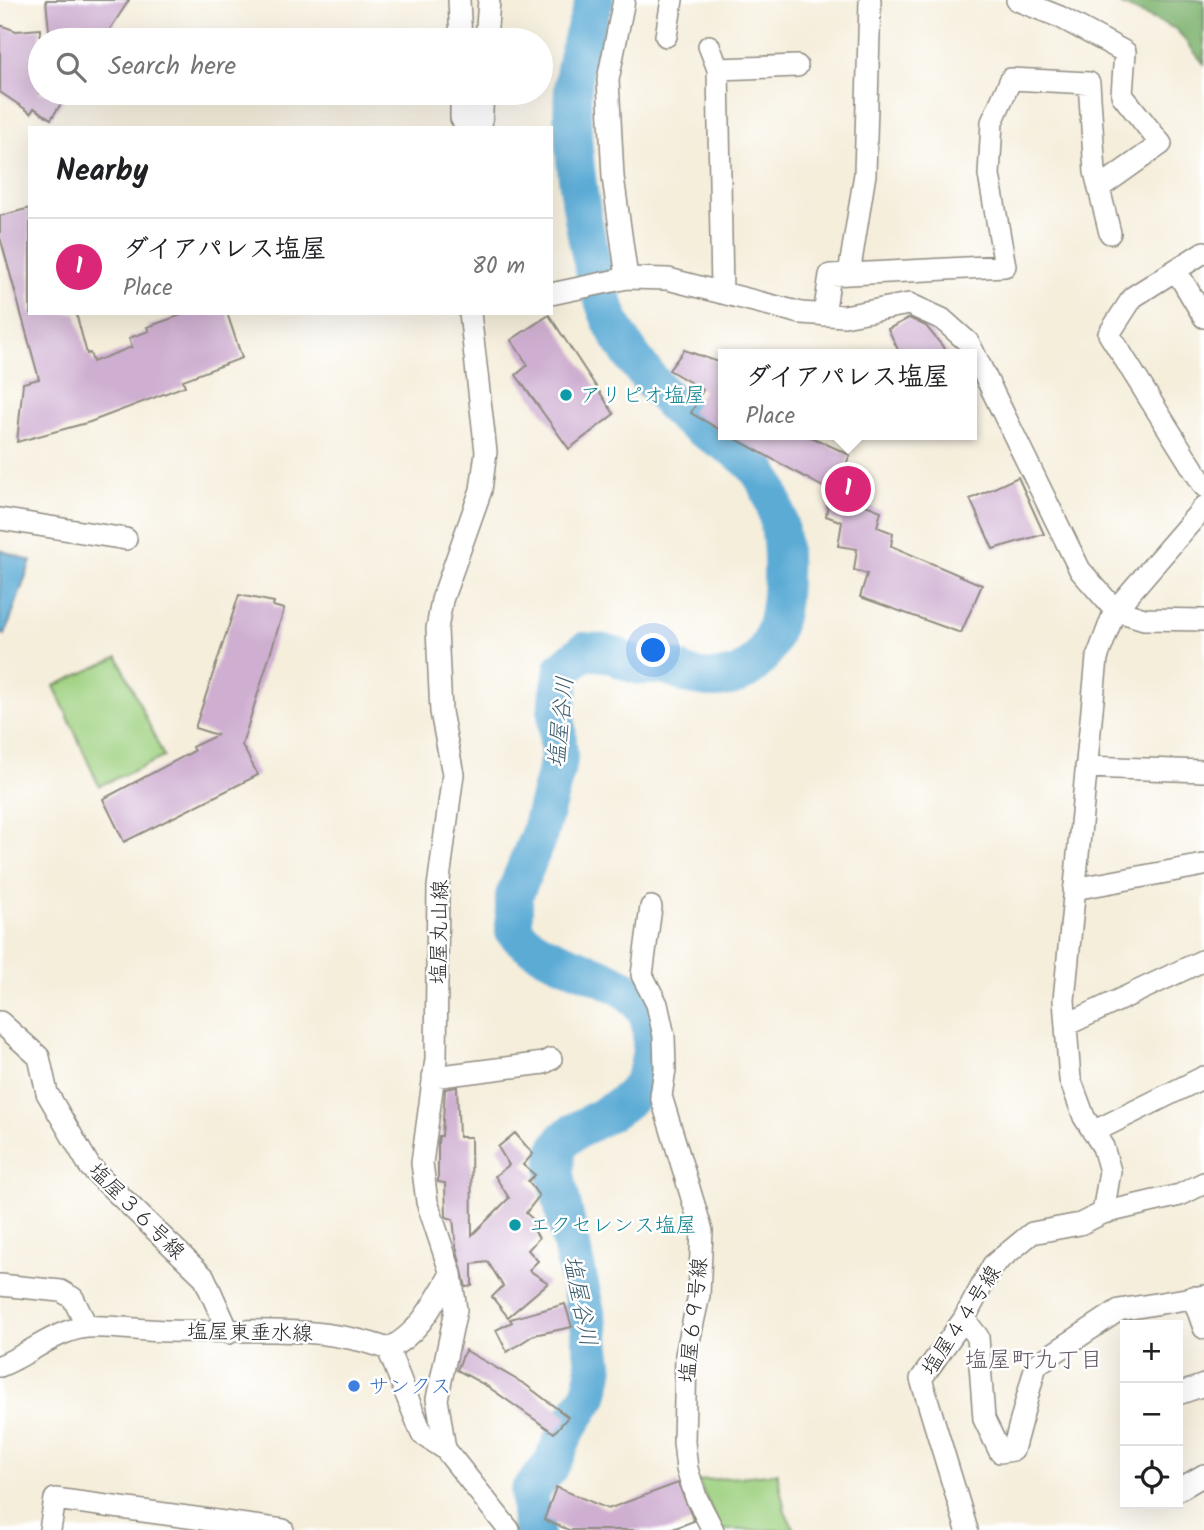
<!DOCTYPE html>
<html lang="en">
<head>
<meta charset="utf-8">
<style>
  :root { --surface:#fff; --page:#f6f6f6; --text:#202124; --muted:#757577; --line:#e0e0e0; --accent:#db2777 }
  body { margin:0; font-family:Kalam,"Klee One",sans-serif; background:var(--page); color:var(--text) }
  .controls { position:absolute; right:21px; bottom:21px; display:grid; overflow:hidden; border-radius:0px; box-shadow:0 7px 28px #0002 }
  .controls button { width:63px; height:63px; display:grid; place-items:center; padding:0; border:0; border-bottom:2px solid var(--line); background:var(--surface); color:var(--text); font:35px sans-serif }
  .you { position:absolute; left:654px; top:651px; width:24px; height:24px; margin:-18px; border:5px solid #fff; border-radius:50%; background:#1a73e8; box-shadow:0 0 0 10px #1a73e833 }
  .badge { display:grid; place-items:center; width:46px; height:46px; border-radius:50%; background:var(--accent); color:#fff; font-size:23px; font-weight:700 }
  .pin { position:absolute; translate:-50% -50%; border:4px solid #fff; box-shadow:0 2px 7px #0006 }
  .popup { position:absolute; left:718px; top:349px; width:259px; height:91px; box-sizing:border-box; display:grid; place-content:center; border-radius:0px; background:var(--surface); filter:drop-shadow(0 2px 5px #0005); font-size:23px; white-space:nowrap; color:var(--muted) }
  .popup b { font-size:26px; color:var(--text) }
  .popup::after { content:''; position:absolute; left:50%; top:100%; margin-left:-14px; border:14px solid transparent; border-top-color:var(--surface) }
  .list { margin:0; padding:0; list-style:none }
  h2 { display:flex; justify-content:space-between; align-items:center; height:91px; margin:0; padding:0 28px; font-size:30px }
  h2 small { font-size:23px; font-weight:400; color:var(--muted) }
  .list li { display:grid; grid-template-columns:46px 1fr auto; gap:21px; align-items:center; box-sizing:border-box; height:98px; padding:0 28px; border-top:2px solid var(--line) }
  .list b { display:block; font-size:26px; white-space:nowrap }
  .list p { margin:0; font-size:23px; white-space:nowrap; color:var(--muted) }
  .list em { font-size:23px; font-style:normal; color:var(--muted) }
  .icon { flex:none; width:38px; height:38px; fill:none; stroke:currentColor; stroke-width:2; stroke-linecap:round; stroke-linejoin:round }
  .map { position:relative; flex:none; width:1204px; height:1530px; overflow:hidden }
  .search { position:absolute; background:var(--surface); box-shadow:0 7px 28px #0002; left:28px; top:28px; width:525px; height:77px; display:flex; align-items:center; gap:18px; box-sizing:border-box; padding:0 24px; border-radius:38px; color:var(--muted); font-size:26px }
  .panel { position:absolute; background:var(--surface); box-shadow:0 7px 28px #0002; left:28px; top:126px; width:525px; height:189px; border-radius:0px }
  .map>svg:first-child { display:block }
</style>
</head>
<body>
<div class="map">
<svg width="1204" height="1530" viewBox="0 0 1204 1530">
  <rect width="100%" height="100%" fill="#fff"/>
  <filter id="ink" filterUnits="userSpaceOnUse"><feTurbulence type="fractalNoise" baseFrequency=".0143" numOctaves="2"/><feDisplacementMap in="SourceGraphic" scale="14" xChannelSelector="R" yChannelSelector="G"/><feConvolveMatrix kernelMatrix="1 2 1 2 8 2 1 2 1" color-interpolation-filters="sRGB"/></filter>
  <filter id="wash" filterUnits="userSpaceOnUse"><feTurbulence type="fractalNoise" baseFrequency=".00686" numOctaves="4" result="noise"/><feDisplacementMap in="SourceGraphic" scale="28" xChannelSelector="R" yChannelSelector="G"/><feGaussianBlur stdDeviation="1.57" result="paint"/><feColorMatrix in="noise" values="0 0 0 0 0 0 0 0 0 0 0 0 0 0 0 0 0 1.4 0 .05"/><feComposite in="paint" operator="in"/></filter>
  <g filter="url(#wash)">
    <rect width="100%" height="100%" fill="#f5eedb"/>
    <path fill="#9fd181" stroke="#657e56" stroke-width="2" d="M118,657L164,757L99,786L54,686Z
      M777,1473L785,1511L794,1530H721L698,1481Z"/>
    <path fill="#7fb36f" stroke="#556f4d" stroke-width="2" d="M1111,0H1204V64L1176,29Z"/>
    <path fill="#5babd5" stroke="#436b80" stroke-width="2" d="M0,550L31,561L5,635L0,633Z"/>
    <g fill="none" stroke-linecap="round" stroke-linejoin="round">
      <path stroke="#5babd5" stroke-width="38" d="M535,1530L531,1528L529,1492L551,1465L567,1430L589,1396L595,1372L589,1326L555,1171C556,1164 555,1151 560,1145C565,1136 576,1131 585,1126C629,1102 653,1090 651,1034C649,969 552,975 514,931V896L539,834L559,759L556,711L563,669L584,651C592,652 602,652 610,654C620,657 629,664 640,666C648,667 657,664 666,666C675,667 682,674 691,676C752,690 776,650 781,596C784,557 783,513 763,478C748,451 713,438 689,420C679,413 671,402 663,394C644,373 623,347 611,321C585,261 567,141 574,76C577,51 587,24 595,0"/>
    </g>
    <g id="blocks">
      <path fill="#cfafd1" d="M46,0H129L103,40H50Z
        M0,25L16,31L40,29V93H68L51,119L34,108L31,113L0,92Z
        M30,208V313H76L87,354L90,353L93,362L132,347L129,338L149,331L147,327L187,313H227L242,358L183,380L185,386L90,422L17,442L23,383L39,379L0,237V216Z
        M549,315L614,414L569,449L516,375L528,365L511,340Z
        M909,318L926,326L949,354H900L888,329Z
        M684,350L724,364V432L691,413L703,390L669,370Z
        M729,435H807L850,455L842,474L870,487L863,504L881,511L877,527L893,533L891,546L982,585L961,633L860,597L867,574L854,570L857,549L838,546L842,522L826,516L830,491Z
        M1018,477L1044,534L993,549L970,499Z
        M239,595L274,602L273,606L284,609L242,745L258,775L124,842L103,799L194,751L192,747L217,735L195,728Z
        M457,1087L459,1137H471L472,1235L509,1198L495,1176L509,1165L498,1147L515,1133L533,1154L523,1165L535,1175L528,1181L539,1196L526,1213L537,1223L532,1227L539,1238L528,1250L538,1261L529,1270L548,1283L508,1317L492,1297L503,1286L488,1262L472,1264V1286L466,1287L456,1246L453,1219L446,1217L445,1183L438,1182V1142L439,1136H442L445,1089Z
        M565,1304L572,1327L534,1335L507,1352L496,1330L512,1322L510,1319Z
        M465,1350L526,1385L568,1417L554,1433L487,1386L457,1370Z
        M678,1483L694,1521L670,1530H569L544,1520L556,1487L608,1509Z"/>
    </g>
  </g>
  <g filter="url(#ink)">
    <use href="#blocks" fill-opacity="0" stroke="#908c83" stroke-width="2"/>
    <g fill="none" stroke-linecap="round" stroke-linejoin="round">
      <g stroke="#908c83" stroke-width="24">
        <path id="minor" d="M459,0L461,40
          M624,0L608,80L613,177L627,278
          M1017,0L1060,17L1125,52L1122,95L1161,144L1099,188
          M666,36L672,0
          M486,40L489,0
          M709,46L718,69
          M461,93V118L471,128
          M481,128L483,93
          M1204,252L1133,297L1109,334L1204,486
          M1176,270L1204,317
          M849,274L865,174L870,0
          M722,293L718,69L797,66
          M551,294L627,278L668,279L801,313L844,316L909,304L942,319L969,343L1080,570L1115,610L1144,619L1204,620
          M470,313L486,452L481,490L442,600L437,629L441,712L453,774L438,887L436,1059L422,1163L427,1202L451,1274L456,1310L437,1399L445,1449L509,1530
          M824,315L830,275L1005,266L989,175L992,122L1011,79L1089,83L1095,172L1110,233
          M0,519L126,539
          M1086,767L1204,771
          M1074,889L1204,865
          M651,907L642,975L657,1004L664,1036L665,1069L661,1096L702,1231L699,1295L686,1355L684,1442L687,1469L696,1497L713,1530
          M0,1022L39,1057L47,1093L90,1167L204,1277L229,1333
          M1066,1025L1204,960
          M433,1077L544,1063L551,1059
          M1093,1132L1204,1077
          M1103,1213L1110,1171L1103,1147L1084,1117L1070,1079L1064,1000L1097,658L1115,610L1204,507
          M0,1285L61,1291L73,1298L87,1327
          M1193,1297L1204,1328
          M964,1319L978,1337L984,1419L1000,1452L1013,1450L1036,1365L1119,1310L1204,1296
          M388,1349C420,1333 433,1304 451,1274
          M0,1366C28,1355 56,1330 87,1327C112,1325 141,1331 167,1331C240,1333 319,1323 388,1349L422,1434L445,1449
          M1178,1394L1204,1385
          M1178,1490L1204,1475
          M50,1530L55,1499L283,1530
          M967,1530L921,1379L964,1319L993,1265L1032,1233L1080,1224L1103,1213L1180,1195L1204,1183"/>
      </g>
      <use href="#minor" stroke="#fff" stroke-width="21"/>
    </g>
  </g>
  <g fill="#0f9aa8" stroke="#fff" stroke-width="2.5">
    <circle cx="566" cy="395" r="7"/>
    <circle cx="515" cy="1225" r="7"/>
  </g>
  <circle fill="#3f7fe0" stroke="#fff" stroke-width="2.5" cx="354" cy="1386" r="7"/>
  <g text-anchor="middle" stroke-width="5" stroke-linejoin="round" paint-order="stroke">
    <g font-size="21" fill="#0d838f" stroke="#fff" text-anchor="start">
      <text x="580" y="402">アリピオ塩屋</text>
      <text x="529" y="1232">エクセレンス塩屋</text>
    </g>
    <g font-size="21" fill="#2b2b2b" stroke="#fff">
      <text transform="translate(439 932) rotate(-89)" y="7">塩屋丸山線</text>
      <text transform="translate(137 1211) rotate(45)" y="7">塩屋３６号線</text>
      <text transform="translate(693 1320) rotate(-84)" y="7">塩屋６９号線</text>
      <text transform="translate(961 1320) rotate(-57)" y="7">塩屋４４号線</text>
      <text transform="translate(250 1332) rotate(1)" y="7">塩屋東垂水線</text>
    </g>
    <g font-size="21" fill="#366cbe" stroke="#fff" text-anchor="start">
      <text x="368" y="1393">サンクス</text>
    </g>
    <g font-size="23" font-style="italic" fill="#3e5e6f" stroke="#fff">
      <text transform="translate(560 722) rotate(-84)" y="8">塩屋谷川</text>
      <text transform="translate(581 1301) rotate(79)" y="8">塩屋谷川</text>
    </g>
    <g font-size="23" fill="#645965" stroke="#fff">
      <text x="1034" y="1367">塩屋町九丁目</text>
    </g>
  </g>
</svg>
<div class="controls">
<button>+</button>
<button>−</button>
<button><svg class="icon" aria-label="locate" viewBox="0 0 24 24"><circle cx="12" cy="12" r="6"/><path d="M12 2v4M12 18v4M2 12h4M18 12h4"/></svg></button>
</div>
<div class="you"></div>
<div class="pin badge" style="left:848px;top:489px">1</div>
<div class="popup"><b>ダイアパレス塩屋</b>Place</div>
<div class="search"><svg class="icon" aria-label="search" viewBox="0 0 24 24"><circle cx="10" cy="10" r="6"/><path d="M15 15l6 6"/></svg>Search here</div>
<section class="panel">
<h2>Nearby<small></small></h2>
<ul class="list">
<li><span class="badge">1</span><div><b>ダイアパレス塩屋</b><p>Place</p></div><em>80 m</em></li>
</ul>
</section>
</div>
</body>
</html>
